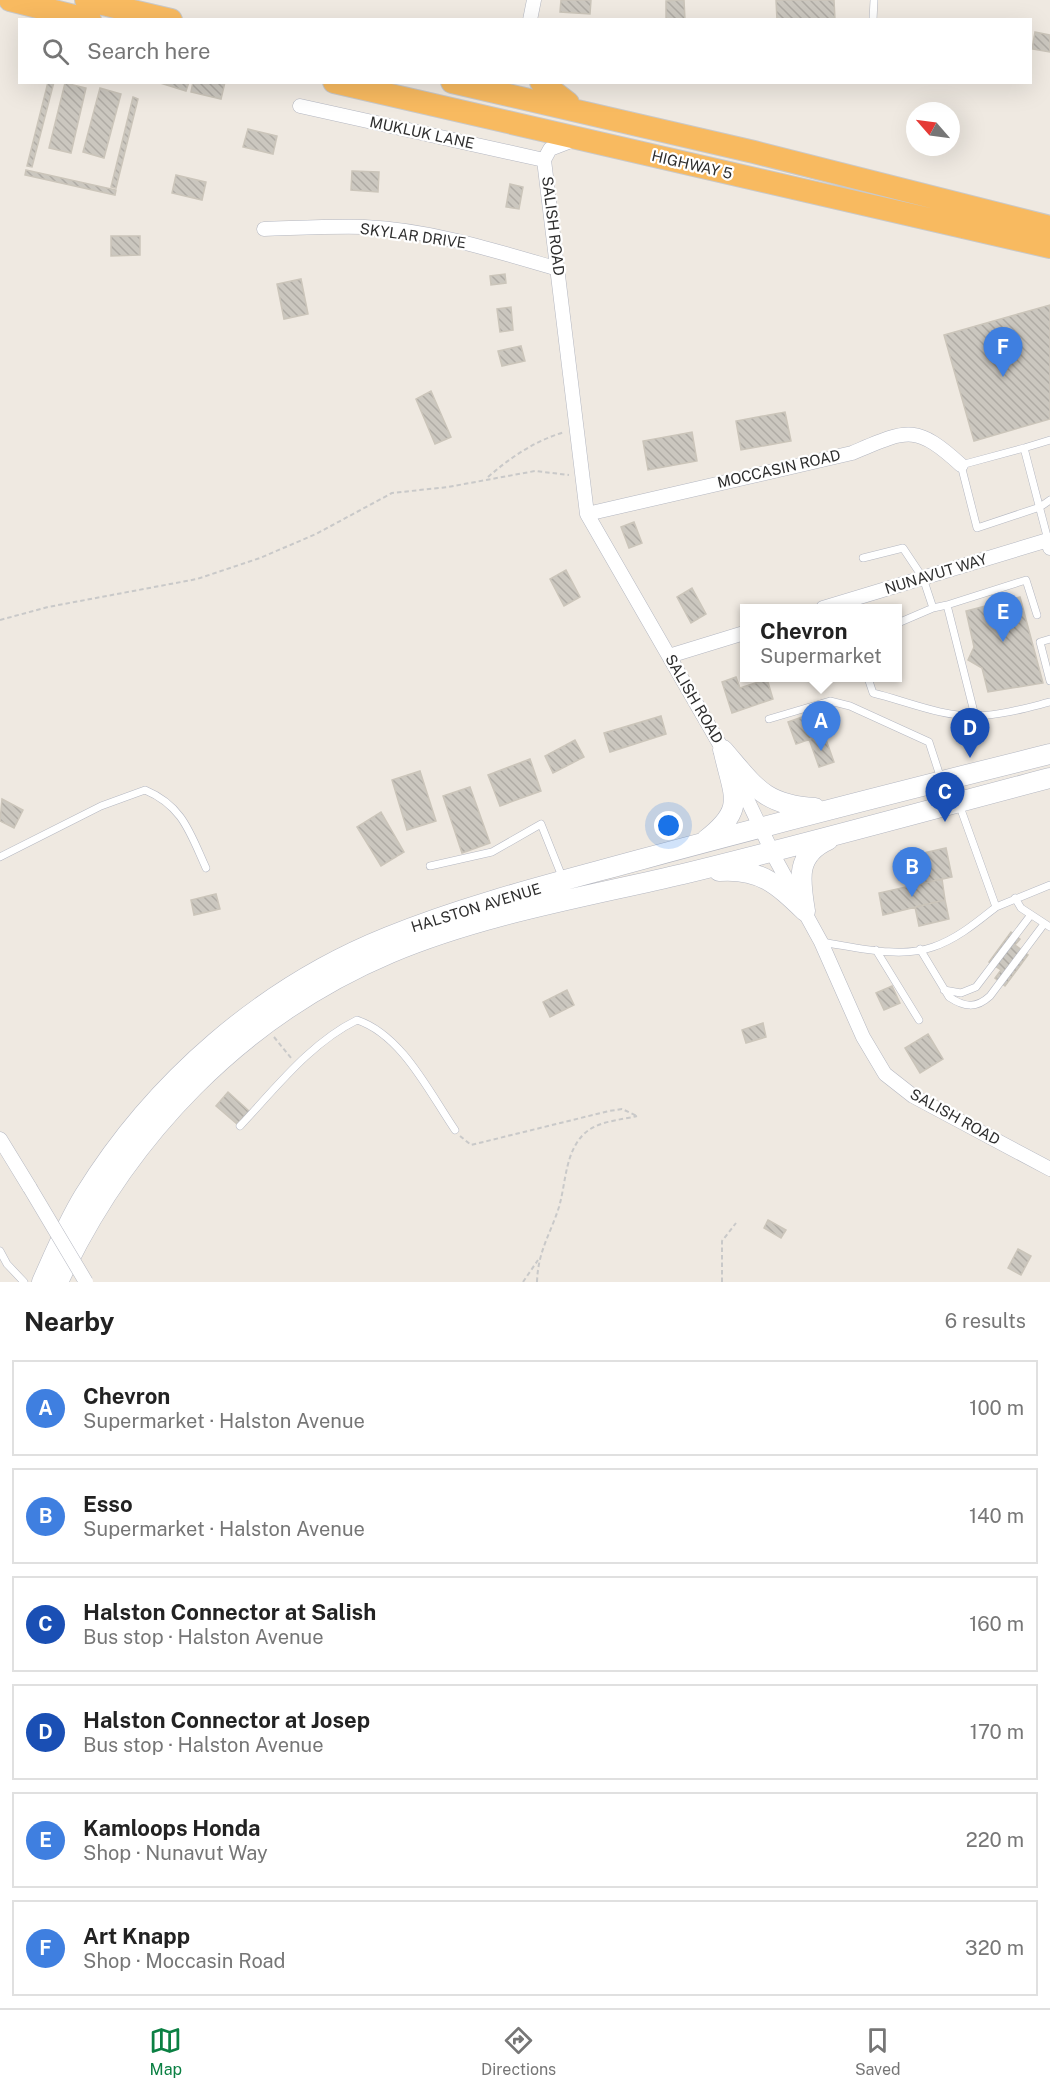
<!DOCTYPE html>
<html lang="en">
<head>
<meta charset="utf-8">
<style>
  :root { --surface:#fff; --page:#f6f6f6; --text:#222; --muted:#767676; --line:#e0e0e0; --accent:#0b8043 }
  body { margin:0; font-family:"Public Sans",sans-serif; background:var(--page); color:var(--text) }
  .compass { position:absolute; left:906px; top:102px; width:54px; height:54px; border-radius:50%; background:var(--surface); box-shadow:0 6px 24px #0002; rotate:298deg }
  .you { position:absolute; left:669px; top:826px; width:21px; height:21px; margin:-15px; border:4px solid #fff; border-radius:50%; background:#1a73e8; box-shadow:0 0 0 9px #1a73e833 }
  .badge { display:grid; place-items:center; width:39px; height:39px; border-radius:50%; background:var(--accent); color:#fff; font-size:20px; font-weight:700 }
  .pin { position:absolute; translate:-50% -50px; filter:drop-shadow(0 2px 3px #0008) }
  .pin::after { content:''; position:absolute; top:32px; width:21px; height:18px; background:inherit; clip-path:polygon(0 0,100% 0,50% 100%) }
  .popup { position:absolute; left:740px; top:604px; width:162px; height:78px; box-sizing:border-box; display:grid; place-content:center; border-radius:0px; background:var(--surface); filter:drop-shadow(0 2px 4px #0005); font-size:20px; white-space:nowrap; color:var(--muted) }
  .popup b { font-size:22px; color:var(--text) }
  .popup::after { content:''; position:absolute; left:50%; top:100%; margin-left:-12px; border:12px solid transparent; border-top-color:var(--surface) }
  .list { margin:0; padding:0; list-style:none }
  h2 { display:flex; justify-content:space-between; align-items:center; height:78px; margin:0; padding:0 24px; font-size:26px }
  h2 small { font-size:20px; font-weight:400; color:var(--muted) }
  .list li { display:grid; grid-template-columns:39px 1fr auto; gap:18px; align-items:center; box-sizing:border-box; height:96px; margin:0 12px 12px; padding:0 12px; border:2px solid var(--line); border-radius:0px }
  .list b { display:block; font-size:22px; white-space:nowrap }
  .list p { margin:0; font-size:20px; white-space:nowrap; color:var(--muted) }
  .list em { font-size:20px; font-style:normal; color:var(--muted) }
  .icon { flex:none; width:33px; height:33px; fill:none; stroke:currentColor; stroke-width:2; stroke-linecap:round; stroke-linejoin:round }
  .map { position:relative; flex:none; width:1050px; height:1282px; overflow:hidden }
  .search { position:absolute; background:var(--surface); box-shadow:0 6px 24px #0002; left:18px; right:18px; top:18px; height:66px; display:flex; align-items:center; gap:15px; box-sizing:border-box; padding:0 21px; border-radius:0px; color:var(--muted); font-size:22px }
  .sheet { height:726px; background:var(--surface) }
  nav { display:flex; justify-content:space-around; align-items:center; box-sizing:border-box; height:84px; border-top:2px solid var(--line); background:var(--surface); font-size:16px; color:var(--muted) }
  nav a { display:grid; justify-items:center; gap:3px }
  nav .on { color:var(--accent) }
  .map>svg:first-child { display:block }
</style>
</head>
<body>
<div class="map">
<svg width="1050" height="1282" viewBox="0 0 1050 1282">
  <defs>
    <pattern id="building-back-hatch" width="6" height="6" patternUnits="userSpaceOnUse" patternTransform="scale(1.5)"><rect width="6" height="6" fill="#cbc7bf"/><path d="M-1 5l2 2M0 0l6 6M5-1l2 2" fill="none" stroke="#afaba4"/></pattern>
  </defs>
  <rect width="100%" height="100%" fill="#efe9e1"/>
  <path fill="url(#building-back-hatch)" stroke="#cbc5ba" stroke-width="1.5" d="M561,0H591L590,14L560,12Z
    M684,0L685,20H666V1Z
    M776,0H834L835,20H777Z
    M1035,32L1050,35V52L1032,49Z
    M48,82H54L32,167L27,166Z
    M157,82H189L186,91Z
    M193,82H225L221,99L191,92Z
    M65,83L86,88L71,153L49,148Z
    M100,88L121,94L104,158L83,152Z
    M133,97L138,99L116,188L111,187Z
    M248,129L277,136L273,154L243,147Z
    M26,170L116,190L115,195L25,175Z
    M352,171L379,172L378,192L351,190Z
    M176,175L206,182L202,200L172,193Z
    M510,184L523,187L519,209L506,207Z
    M111,236H140V255L111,256Z
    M505,274L506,283L491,285L490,276Z
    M301,279L308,314L284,319L277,284Z
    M1050,305V419L974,441L944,335Z
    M511,307L513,330L500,332L497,309Z
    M521,346L525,361L502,366L498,351Z
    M431,391L451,437L435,444L416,399Z
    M785,412L791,441L741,450L736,421Z
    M692,432L697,461L648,470L643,441Z
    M634,522L642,543L629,548L621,527Z
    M566,570L580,597L564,606L550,579Z
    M692,588L706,614L691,623L677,597Z
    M1020,597L1043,683L988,692L982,668L968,660L974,647L966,611Z
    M736,677L740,688L767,679L773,699L732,713L722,682Z
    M819,711H831L834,731L796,744L788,722Z
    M661,716L666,734L610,752L604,733Z
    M824,734L834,762L819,767L809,739Z
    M575,740L584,757L553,773L545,756Z
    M530,759L541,791L500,806L488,775Z
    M420,771L436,821L407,830L392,780Z
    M470,787L490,843L462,853L443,796Z
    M2,799L23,810L14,828L0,821Z
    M381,812L404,852L381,866L357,827Z
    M946,848L952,877L920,884L914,855Z
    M942,879L945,900L883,915L879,893Z
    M216,894L220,909L194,915L191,900Z
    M945,900L949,919L919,926L915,907Z
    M1011,932L1020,939L1015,945L1028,955L1005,986L995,978L1001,970L989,962Z
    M892,986L900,1003L884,1010L876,993Z
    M567,990L574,1005L550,1017L543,1002Z
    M763,1023L766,1037L746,1043L742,1030Z
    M928,1034L943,1059L920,1073L905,1048Z
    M228,1092L249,1111L237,1124L216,1106Z
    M768,1220L786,1230L781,1238L764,1228Z
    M1018,1249L1031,1256L1021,1275L1008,1268Z"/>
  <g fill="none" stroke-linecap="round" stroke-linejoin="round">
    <g stroke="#b4b7c1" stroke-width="8">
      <path id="service" d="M873,20L874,0
        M1024,448L1050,440
        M1050,500L1040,507L977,528L961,465L1024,448L1048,540L1050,538
        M863,558L903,548L923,578L933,608L947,605L975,716
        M947,605L1026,580L1037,615
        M898,623L933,608
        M1050,639L1040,642L1050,681
        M868,678L873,693C906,701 942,717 977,716C1002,715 1026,708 1050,702
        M769,719L830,701L850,706L929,742L941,779
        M0,857L101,806L145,790C183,806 190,833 206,868
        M430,866L492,852L541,824L563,879
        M1015,898L1021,908L1050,927
        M996,907L1050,885
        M821,942C856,947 899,959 933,947C957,939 977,922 996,907L959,804
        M920,949L949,997C964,1007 976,1009 990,996L1044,924
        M876,950L919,1020
        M944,990L961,993L976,987L1030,916
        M240,1126C275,1089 310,1043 357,1020C402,1035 429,1092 455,1130
        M0,1251L7,1264L24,1282"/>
    </g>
    <g stroke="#b4b7c1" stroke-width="15">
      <path id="minor" d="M530,20L534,0
        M300,106L544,160
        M576,139L550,149L544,160L587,514L727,757
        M264,229C298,228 332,226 365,227C431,230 496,251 558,269
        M587,514L852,453C907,430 915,423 961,465
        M823,608L1048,540L1050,548
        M669,656L744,633
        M735,774L776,860L821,942L863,1037L885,1074L913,1096L1050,1169
        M0,1139L30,1188"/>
    </g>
    <g stroke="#b4b7c1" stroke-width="21">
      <path id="secondary" d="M723,750C755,787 764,805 815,808
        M706,840C746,809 734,797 724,753
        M719,871C760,868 777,884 805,911
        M805,911C800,880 795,855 828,840
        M42,1282C55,1253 67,1224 84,1196C154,1082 263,987 388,937C469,904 555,883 639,860C776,823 913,788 1050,754
        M58,1282C126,1136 241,1016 390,953C483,914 585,897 683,874C806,844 928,810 1050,778"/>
    </g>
    <g stroke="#c9c9c9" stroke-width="24">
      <path id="trunk" d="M10,0L90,20
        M86,0L171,20
        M334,82L1050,247
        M452,82L754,152L1050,227
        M541,82L568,103"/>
    </g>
    <path stroke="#c9c9c9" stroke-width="2" stroke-dasharray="4.5 3" stroke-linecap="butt" d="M488,477C511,457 536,440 565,432
      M0,620L48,607L197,579L260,558L316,534L392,493L448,487L535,471L569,475
      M274,1037L291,1058
      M460,1136L471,1145L609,1111L622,1109L637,1116
      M523,1282L538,1260
      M537,1282C538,1251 550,1235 559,1207C566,1183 565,1151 585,1133C598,1121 621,1120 637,1116
      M722,1282V1241L736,1223"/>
    <use href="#service" stroke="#fff" stroke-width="7"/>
    <use href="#minor" stroke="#fff" stroke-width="14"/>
    <use href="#secondary" stroke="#fff" stroke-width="20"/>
    <use href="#trunk" stroke="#f8ba60" stroke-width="22"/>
    <g stroke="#b4b7c1" stroke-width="15" stroke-linecap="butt">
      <path id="minor-bridge" d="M30,1188L86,1282"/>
    </g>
    <use href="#minor-bridge" stroke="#fff" stroke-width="14"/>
  </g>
  <g text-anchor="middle" stroke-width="4.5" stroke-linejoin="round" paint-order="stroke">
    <g font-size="15" fill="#2e2e2e" stroke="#fff">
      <text transform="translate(422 133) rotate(12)" y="5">MUKLUK LANE</text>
      <text transform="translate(692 165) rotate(13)" y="5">HIGHWAY 5</text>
      <text transform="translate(553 226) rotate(83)" y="5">SALISH ROAD</text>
      <text transform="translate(413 236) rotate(8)" y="5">SKYLAR DRIVE</text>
      <text transform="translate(779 469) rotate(-13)" y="5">MOCCASIN ROAD</text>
      <text transform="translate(936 574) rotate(-17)" y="5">NUNAVUT WAY</text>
      <text transform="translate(694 699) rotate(60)" y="5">SALISH ROAD</text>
      <text transform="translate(476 908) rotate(-17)" y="5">HALSTON AVENUE</text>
      <text transform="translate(955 1117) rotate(29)" y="5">SALISH ROAD</text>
    </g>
  </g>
</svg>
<svg class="compass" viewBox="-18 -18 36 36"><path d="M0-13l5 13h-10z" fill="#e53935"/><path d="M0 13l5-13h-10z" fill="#767676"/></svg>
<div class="you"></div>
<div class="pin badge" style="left:821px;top:751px;background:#3f7fe0">A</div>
<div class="popup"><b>Chevron</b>Supermarket</div>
<div class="pin badge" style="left:912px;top:897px;background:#3f7fe0">B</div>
<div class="pin badge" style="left:945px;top:822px;background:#1a4fb4">C</div>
<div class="pin badge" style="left:970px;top:758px;background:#1a4fb4">D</div>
<div class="pin badge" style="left:1003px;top:642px;background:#3f7fe0">E</div>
<div class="pin badge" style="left:1003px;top:377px;background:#3f7fe0">F</div>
<div class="search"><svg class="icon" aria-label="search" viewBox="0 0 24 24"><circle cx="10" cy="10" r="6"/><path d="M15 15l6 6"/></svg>Search here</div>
</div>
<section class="sheet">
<h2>Nearby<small>6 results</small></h2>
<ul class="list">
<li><span class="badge" style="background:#3f7fe0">A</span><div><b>Chevron</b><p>Supermarket · Halston Avenue</p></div><em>100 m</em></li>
<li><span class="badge" style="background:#3f7fe0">B</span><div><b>Esso</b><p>Supermarket · Halston Avenue</p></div><em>140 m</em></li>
<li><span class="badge" style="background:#1a4fb4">C</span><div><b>Halston Connector at Salish</b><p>Bus stop · Halston Avenue</p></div><em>160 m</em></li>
<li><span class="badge" style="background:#1a4fb4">D</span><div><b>Halston Connector at Josep</b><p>Bus stop · Halston Avenue</p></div><em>170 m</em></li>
<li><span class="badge" style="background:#3f7fe0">E</span><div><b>Kamloops Honda</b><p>Shop · Nunavut Way</p></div><em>220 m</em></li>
<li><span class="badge" style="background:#3f7fe0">F</span><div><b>Art Knapp</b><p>Shop · Moccasin Road</p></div><em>320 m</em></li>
</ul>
</section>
<nav>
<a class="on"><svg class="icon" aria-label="map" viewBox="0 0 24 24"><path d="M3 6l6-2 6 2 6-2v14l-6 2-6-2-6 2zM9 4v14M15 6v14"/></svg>Map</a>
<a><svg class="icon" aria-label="directions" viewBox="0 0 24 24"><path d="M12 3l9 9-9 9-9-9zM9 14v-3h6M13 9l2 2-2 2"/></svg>Directions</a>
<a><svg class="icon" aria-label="saved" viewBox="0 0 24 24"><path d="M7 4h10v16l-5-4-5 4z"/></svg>Saved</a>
</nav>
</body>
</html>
